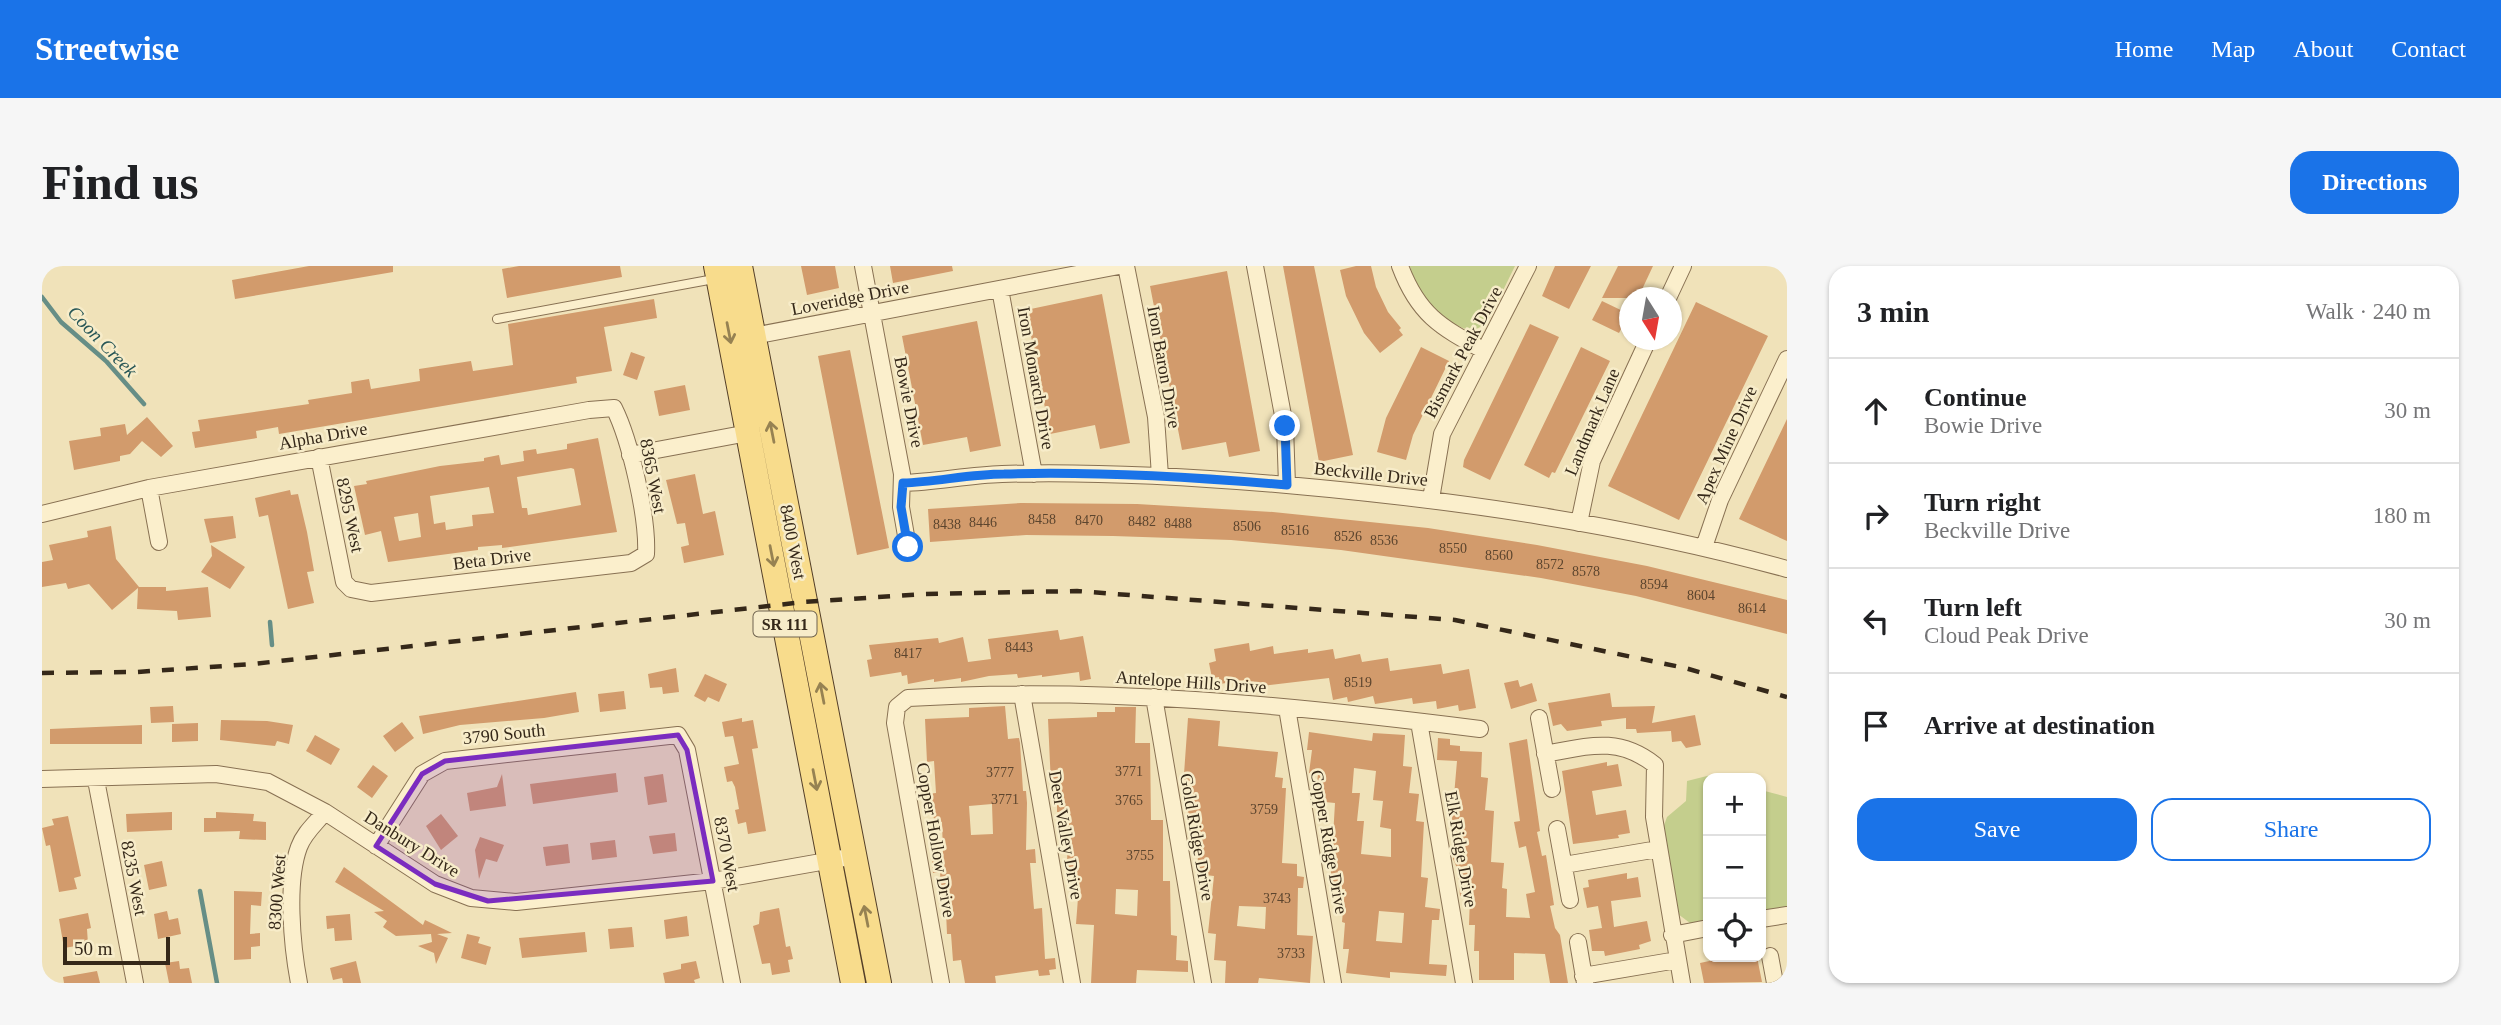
<!DOCTYPE html>
<html lang="en">
<head>
<meta charset="utf-8">
<style>
  :root { --surface:#fff; --page:#f6f6f6; --text:#202124; --muted:#757577; --line:#e0e0e0; --accent:#1a73e8 }
  body { margin:0; font-family:"Times New Roman",serif; background:var(--page); color:var(--text) }
  .controls { position:absolute; right:21px; bottom:21px; display:grid; overflow:hidden; border-radius:14px; box-shadow:0 2px 5px #0004 }
  .controls button { width:63px; height:63px; display:grid; place-items:center; padding:0; border:0; border-bottom:2px solid var(--line); background:var(--surface); color:var(--text); font:35px sans-serif }
  .compass { position:absolute; left:1577px; top:21px; width:63px; height:63px; border-radius:50%; background:var(--surface); box-shadow:0 2px 5px #0004; rotate:169deg }
  .scale { position:absolute; left:21px; bottom:18px; width:107px; box-sizing:border-box; padding-left:7px; border:4px solid #352819; border-top:0; font-size:19px; line-height:24px; white-space:nowrap; color:#352819; -webkit-text-stroke:5px #f7ecc9; paint-order:stroke }
  .stop { position:absolute; width:21px; height:21px; margin:-16px; border:5px solid #1a73e8; border-radius:50%; background:#fff }
  .stop.end { background:#1a73e8; border-color:#fff; box-shadow:0 2px 7px #0008 }
  .list { margin:0; padding:0; list-style:none }
  h2 { display:flex; justify-content:space-between; align-items:center; height:91px; margin:0; padding:0 28px; font-size:30px }
  h2 small { font-size:23px; font-weight:400; color:var(--muted) }
  .list li { display:grid; grid-template-columns:46px 1fr auto; gap:21px; align-items:center; box-sizing:border-box; height:105px; padding:0 28px; border-top:2px solid var(--line) }
  .list b { display:block; font-size:26px; white-space:nowrap }
  .list p { margin:0; font-size:23px; white-space:nowrap; color:var(--muted) }
  .list em { font-size:23px; font-style:normal; color:var(--muted) }
  .actions { display:flex; gap:14px; padding:21px 28px }
  .actions a { flex:1; padding:16px 0; border:2px solid var(--accent); border-radius:21px; text-align:center; font-size:24px; color:var(--accent) }
  .actions .main { background:var(--accent); color:#fff }
  .icon { flex:none; width:38px; height:38px; fill:none; stroke:currentColor; stroke-width:2; stroke-linecap:round; stroke-linejoin:round }
  .map { position:relative; flex:none; width:1745px; height:717px; overflow:hidden; border-radius:21px }
  header { display:flex; align-items:center; gap:42px; box-sizing:border-box; height:98px; padding:0 35px; background:var(--accent); color:#fff }
  header strong { font-size:33px }
  nav { display:flex; gap:38px; margin-inline-start:auto; font-size:24px }
  .intro { display:flex; align-items:center; justify-content:space-between; box-sizing:border-box; height:168px; padding:0 42px }
  h1 { margin:0; font-size:49px }
  .button { padding:18px 32px; border-radius:21px; background:var(--accent); color:#fff; font-size:24px; font-weight:700 }
  main { display:flex; gap:42px; padding:0 42px }
  aside { flex:1; background:var(--surface); border-radius:21px; box-shadow:0 2px 5px #0004 }
  .map>svg:first-child { display:block }
</style>
</head>
<body>
<header>
<strong>Streetwise</strong>
<nav><a>Home</a><a>Map</a><a>About</a><a>Contact</a></nav>
</header>
<div class="intro"><h1>Find us</h1><a class="button">Directions</a></div>
<main>
<div class="map">
<svg width="1745" height="717" viewBox="0 0 1745 717">
  <rect width="100%" height="100%" fill="#f0e2b9"/>
  <path fill="#c4ce8d" d="M1368,0H1473L1445,57L1431,65C1400,58 1375,30 1368,0Z
    M1669,509L1679,512H1666V655L1648,657L1636,648L1621,562L1625,551L1644,535L1645,515Z
    M1719,524L1745,531V641L1719,646Z"/>
  <g fill="none" stroke-linecap="round" stroke-linejoin="round">
    <path stroke="#668e86" stroke-width="4.5" d="M0,31L19,56L64,95L102,138
      M228,356L230,379
      M158,625L175,717"/>
  </g>
  <path fill="#d29b6c" fill-rule="evenodd" d="M267,0H351V6L193,33L190,14Z
    M477,0H578L580,11L465,32L460,3Z
    M759,0H793L797,22L765,29Z
    M848,0H910L911,5L851,17Z
    M1241,0H1272L1311,189L1277,196Z
    M1314,0H1329L1334,21L1346,46L1359,62L1357,64L1361,69L1338,87L1322,67L1304,30L1298,4Z
    M1513,0H1549L1527,43L1500,30Z
    M1576,0H1611L1596,32H1560Z
    M1185,5L1218,185L1187,191L1184,176L1140,184L1108,20Z
    M1060,28L1088,177L1058,183L1053,159L1008,168L984,44Z
    M612,33L615,52L562,61L570,105L534,111L535,117L237,168L236,161L214,165L215,172L153,182L150,166L158,165L156,154L267,138L266,134L310,127L309,116L327,113L329,123L378,115L377,103L429,95L431,105L471,99L466,58Z
    M1560,35L1587,48L1577,67L1550,54Z
    M1654,36L1726,70L1637,254L1566,220Z
    M935,55L959,180L928,186L925,171L881,179L860,70Z
    M1488,58L1517,71L1448,214L1421,201L1422,194Z
    M1379,81L1407,95L1371,169L1364,194L1335,186L1344,152Z
    M1539,81L1568,95L1513,207L1510,206L1507,212L1482,199Z
    M808,84L847,282L815,289L776,90Z
    M589,86L603,91L595,114L581,109Z
    M643,119L648,144L617,150L612,125Z
    M105,151L131,180L119,191L100,175L88,188L78,190V195L32,204L27,175L59,170L58,162L83,158L85,169Z
    M1745,153V275L1697,253Z
    M556,172L575,266L460,282V279L436,281V284L346,296L339,265L323,269L312,220L325,218L324,215L398,200L442,195V192L457,189L459,199L482,195L481,185L494,183L495,188L525,183V178ZM529,202L532,203L539,239L486,249L485,242H480L475,211ZM447,221L452,247L430,249L431,260L404,264L403,256L392,258L388,230ZM376,247L379,271L357,275L352,251Z
    M653,208L661,248L673,245L682,289L642,297L639,281L647,279L643,257L635,258L624,214Z
    M248,224L249,229L256,228L265,266L272,305L265,306L272,337L246,343L226,249L217,251L213,232Z
    M979,237L1095,238L1231,246L1386,262L1495,279L1605,300L1745,334V368L1594,330L1499,312L1299,284L1189,274L1071,270L984,269L888,276L886,243Z
    M191,250L194,272L168,277L162,253Z
    M69,260L74,293L97,321H124V325L166,321L169,351L136,354L135,345L95,343L96,322L70,344L47,318L26,323L24,317L0,321V296L11,294L7,279L46,271L45,265Z
    M169,279L203,301L188,323L159,306L170,290Z
    M1016,364L1018,374L1041,370L1049,413L1038,415L1037,406L1000,411V409L976,412L975,408L947,410L919,416V412L892,416V413L866,418L865,409L860,410L859,406L828,411L825,394L830,393L827,379L896,372L897,377L921,371L926,396L949,393L946,373Z
    M1207,377L1208,385L1231,380L1232,388L1266,383V387L1291,383L1293,393L1318,388L1320,396L1346,392L1348,405L1399,398L1401,408L1427,403L1434,442L1417,445L1416,439L1395,443L1394,435L1371,438L1370,432L1333,438L1331,430L1306,436L1305,431L1291,434L1287,412L1203,422L1202,414L1178,418L1177,411L1170,412L1167,397L1174,395L1172,383Z
    M634,402L637,426L621,428L620,421L608,422L606,408Z
    M663,408L685,418L677,436L666,431L663,436L652,430Z
    M1476,414L1478,421L1490,417L1495,435L1469,443L1462,417Z
    M582,425L584,443L558,446L556,428Z
    M534,426L537,446L502,452L418,459L381,468L377,450Z
    M1568,427L1570,441L1613,440L1610,457L1653,449L1659,479L1644,482L1639,475L1630,476L1629,465L1595,467L1594,463H1584V452L1559,455L1560,460L1525,465L1519,458L1511,460L1506,437Z
    M131,440L132,456L109,457L108,441Z
    M963,440L966,473L977,472L978,477L981,525H984L985,537L984,584L993,583L994,597H988L992,643L1000,642L1003,693L1013,692L1014,703L1007,704L1008,709L997,710L996,704L953,710L954,717H923L919,694L911,695L909,668H905L903,623H899L898,606L891,607L890,590L901,589L900,556H892L891,540H886L885,528L894,527L892,495L885,496L883,453L927,451V442ZM950,538L951,568L929,569L927,540Z
    M1073,441H1094L1093,477H1108L1109,554H1121V615H1128L1129,669L1135,670L1134,694L1146,695V706L1095,704L1094,717H1049L1052,659L1034,658L1036,632H1030L1031,604H1025L1026,546H1015V519H1009L1006,453L1055,451V446H1073ZM1074,623L1096,624L1095,650L1073,648Z
    M700,452V456L711,454L716,482L710,483L724,565L706,568L704,556L696,558L693,544L697,543L693,521L690,515L685,516L682,501L697,498L691,470L683,471L680,456Z
    M1146,452L1178,455L1176,480L1236,486L1233,511L1241,512L1240,522H1244L1240,597L1255,598V610L1262,611L1261,622H1256L1255,669L1271,670L1268,717L1217,712L1216,717H1183L1184,695L1172,694L1174,668L1166,667L1172,610L1154,608L1157,583L1152,582L1154,555L1145,554L1148,523L1141,522ZM1197,640L1224,641L1223,663L1195,660Z
    M179,454L225,455L251,459L247,478L235,475L233,480L178,474Z
    M360,456L372,472L353,486L341,470Z
    M156,457V475L130,476V458Z
    M100,459V478H8V463Z
    M1267,466L1330,475L1331,467L1363,469L1361,500L1370,501L1367,527L1377,528L1374,555L1382,556L1379,611L1386,612L1383,641L1398,643L1397,654H1390L1387,698L1405,699L1404,710L1348,706V712L1304,707L1307,683H1301L1303,657L1300,656L1303,623L1288,622L1293,537L1273,535L1276,508L1267,507L1270,484H1265ZM1312,502L1334,505L1331,534L1341,535L1338,561L1349,563V591L1319,588L1322,555H1315L1318,527H1310ZM1337,645L1362,647L1360,677L1334,675Z
    M273,469L298,483L289,499L264,485Z
    M1396,472L1408,473V479L1418,480V485L1440,486L1439,511L1446,512L1443,544L1452,545L1449,596L1462,597L1460,622L1465,623L1464,651L1488,652L1484,628L1493,626L1484,580L1477,582L1472,556L1478,555L1467,477L1485,473L1498,565L1495,566L1500,590L1504,589L1512,639L1508,640L1513,662L1518,669L1526,717H1508L1503,688L1472,687V714H1437V685H1432L1433,659H1427L1428,631L1418,630L1416,604L1411,593L1410,553L1415,495L1395,494Z
    M1565,496V500L1576,498L1580,520L1550,525L1554,549L1584,544L1588,567L1576,569L1577,572L1531,578L1520,505Z
    M331,499L346,510L330,532L315,521Z
    M574,507L576,526L491,538L488,518Z
    M460,508L464,540L428,545L425,527L455,521Z
    M621,508L625,536L606,539L602,511Z
    M130,546V564L85,566L84,548Z
    M174,546L212,548L211,555L224,556V574L197,573L198,565L162,566V552H174Z
    M399,548L416,570L399,584L384,560Z
    M26,550L39,610L32,612L35,623L17,626L8,579L4,580L0,562L12,559L10,553Z
    M633,567L635,585L611,588L607,570Z
    M438,571L462,579L455,596L444,593L437,613L433,584Z
    M573,574L575,591L550,594L548,577Z
    M526,578L528,597L504,600L501,581Z
    M120,595L125,620L107,624L102,599Z
    M302,601L381,659L383,654L410,667L395,668L406,672L394,698L392,687L376,680L390,676L389,668L354,670L341,661L345,655L332,646L342,645L293,616Z
    M1585,607V613L1596,611L1599,631L1569,635L1572,661L1605,655L1609,675L1597,679L1598,683L1563,690L1562,685H1550L1547,664L1560,662L1556,640L1545,642L1541,622L1547,621L1546,614Z
    M192,625L220,626L219,640L209,639L208,668L218,667V680L209,681V693L192,694Z
    M737,642L744,681L748,680L751,693L746,694L748,706L730,709L728,697L720,698L711,660L717,658L718,646Z
    M125,645L127,654L136,652L139,668L116,673L112,648Z
    M46,647L49,662L45,663L46,678L22,682L17,653Z
    M308,648L310,674L293,675L292,662L285,663L284,650Z
    M645,650L647,670L624,673L622,654Z
    M590,661L592,681L568,683L566,663Z
    M543,666L545,686L480,692L477,672Z
    M425,668L438,671L436,677L449,681L444,699L419,692Z
    M1686,691H1715L1720,716L1662,717L1658,697Z
    M137,695L138,703L147,702L150,717H127L123,697Z
    M314,695L319,717H301L300,712L291,714L288,702Z
    M654,695L658,712L652,714L653,717H623L621,707L639,703V698Z
    M55,705L58,717H22L21,711Z"/>
  <g fill="none" stroke-linecap="round" stroke-linejoin="round">
    <g stroke="#887153" stroke-width="10">
      <path id="service" d="M455,53L672,13"/>
    </g>
    <g stroke="#887153" stroke-width="18">
      <path id="minor" d="M821,0L860,208L859,241L866,281
        M1084,0L1114,151L1118,210
        M1213,0L1243,160L1245,219
        M1358,0C1376,48 1398,61 1441,84
        M958,23L992,208
        M1626,32L1641,0
        M711,70L1077,0
        M588,189L706,167
        M861,217C894,216 927,209 960,208C1056,205 1151,211 1245,219C1414,234 1582,258 1745,303
        M107,222L117,276
        M1389,233L1400,168L1486,0
        M0,248L107,222L547,144L572,142C588,174 606,251 604,288L589,297L329,327L309,323L302,316L277,191
        M1537,257L1550,195L1606,74
        M1662,281L1678,234L1745,93
        M980,428L1030,717
        M1112,431L1161,717
        M1245,442L1291,717
        M1497,452L1510,523
        M1377,456L1422,717
        M1503,488C1547,480 1576,470 1613,499L1612,551L1640,717
        M0,513L174,508L226,516L283,546L393,618L429,632L474,636L671,615L813,590
        M54,514L93,717
        M1515,563L1528,634
        M334,580L380,508L403,495L636,469L645,484L690,717
        M1522,599L1616,583
        M1719,653L1745,649
        M1630,669L1666,662
        M1536,676L1543,717
        M1728,690L1733,717
        M1541,710L1635,694
        M257,717C250,680 244,616 257,581C262,567 274,557 283,546
        M899,717L853,457L855,441L866,432C1058,420 1248,439 1438,463"/>
    </g>
    <g stroke="#543f28" stroke-width="26">
      <path id="primary" d="M674,0L811,717
        M698,0L837,717"/>
    </g>
    <use href="#service" stroke="#fbefcc" stroke-width="8"/>
    <use href="#minor" stroke="#fbefcc" stroke-width="16"/>
    <use href="#primary" stroke="#f8dc8c" stroke-width="24"/>
    <path stroke="#352819" stroke-width="4.5" stroke-dasharray="12 12" stroke-linecap="butt" d="M0,407L95,406L211,398L762,336L883,328L1035,325L1413,354L1643,402L1745,431"/>
  </g>
  <defs><path id="oneway-shaft" d="M-6 0H5M1.5-3L5.5 0L1.5 3" fill="none" stroke-width="1.6" stroke-linecap="round" stroke-linejoin="round" transform="scale(1.75)"/></defs>
  <g stroke="#968252">
    <use href="#oneway-shaft" transform="translate(687 67) rotate(79)"/>
    <use href="#oneway-shaft" transform="translate(730 166) rotate(-101)"/>
    <use href="#oneway-shaft" transform="translate(730 290) rotate(79)"/>
    <use href="#oneway-shaft" transform="translate(780 427) rotate(-101)"/>
    <use href="#oneway-shaft" transform="translate(773 514) rotate(79)"/>
    <use href="#oneway-shaft" transform="translate(824 650) rotate(-101)"/>
  </g>
  <g fill="none" stroke-linecap="round" stroke-linejoin="round">
    <path stroke="#1a73e8" stroke-width="9" d="M866,281L859,241L861,217C894,216 928,208 962,208C1056,205 1151,211 1245,219L1243,160"/>
  </g>
  <path fill="#7b2cbf" fill-opacity="0.2" stroke="#7b2cbf" stroke-width="5" stroke-linejoin="round" d="M636,469L645,484L671,615L446,635L393,618L334,580L380,508L403,495Z"/>
  <g text-anchor="middle" stroke-width="5" stroke-linejoin="round" paint-order="stroke">
    <g font-size="14" fill="#5c452e">
      <text x="1000" y="258">8458</text>
      <text x="1047" y="259">8470</text>
      <text x="1100" y="260">8482</text>
      <text x="941" y="261">8446</text>
      <text x="1136" y="262">8488</text>
      <text x="905" y="263">8438</text>
      <text x="1205" y="265">8506</text>
      <text x="1253" y="269">8516</text>
      <text x="1306" y="275">8526</text>
      <text x="1342" y="279">8536</text>
      <text x="1411" y="287">8550</text>
      <text x="1457" y="294">8560</text>
      <text x="1508" y="303">8572</text>
      <text x="1544" y="310">8578</text>
      <text x="1612" y="323">8594</text>
      <text x="1659" y="334">8604</text>
      <text x="1710" y="347">8614</text>
      <text x="977" y="386">8443</text>
      <text x="866" y="392">8417</text>
      <text x="1316" y="421">8519</text>
      <text x="1087" y="510">3771</text>
      <text x="958" y="511">3777</text>
      <text x="963" y="538">3771</text>
      <text x="1087" y="539">3765</text>
      <text x="1222" y="548">3759</text>
      <text x="1098" y="594">3755</text>
      <text x="1235" y="637">3743</text>
      <text x="1249" y="692">3733</text>
    </g>
    <rect fill="#f7ecc9" stroke="#6f634e" stroke-width="2" x="711.5" y="345.5" width="63" height="25" rx="5"/>
    <g font-size="16" font-weight="bold" fill="#352819">
      <text x="743" y="364">SR 111</text>
    </g>
    <g font-size="18" fill="#352819" stroke="#f7ecc9">
      <text transform="translate(808 32) rotate(-11)" y="6">Loveridge Drive</text>
      <text transform="translate(1421 86) rotate(-62)" y="6">Bismark Peak Drive</text>
      <text transform="translate(1122 101) rotate(80)" y="6">Iron Baron Drive</text>
      <text transform="translate(994 112) rotate(80)" y="6">Iron Monarch Drive</text>
      <text transform="translate(867 136) rotate(79)" y="6">Bowie Drive</text>
      <text transform="translate(1550 156) rotate(-67)" y="6">Landmark Lane</text>
      <text transform="translate(281 170) rotate(-10)" y="6">Alpha Drive</text>
      <text transform="translate(1684 179) rotate(-66)" y="6">Apex Mine Drive</text>
      <text transform="translate(1329 208) rotate(6)" y="6">Beckville Drive</text>
      <text transform="translate(611 210) rotate(79)" y="6">8365 West</text>
      <text transform="translate(308 249) rotate(78)" y="6">8295 West</text>
      <text transform="translate(751 276) rotate(79)" y="6">8400 West</text>
      <text transform="translate(450 293) rotate(-7)" y="6">Beta Drive</text>
      <text transform="translate(1149 416) rotate(4)" y="6">Antelope Hills Drive</text>
      <text transform="translate(462 468) rotate(-6)" y="6">3790 South</text>
      <text transform="translate(1024 569) rotate(80)" y="6">Deer Valley Drive</text>
      <text transform="translate(1155 571) rotate(80)" y="6">Gold Ridge Drive</text>
      <text transform="translate(894 574) rotate(80)" y="6">Copper Hollow Drive</text>
      <text transform="translate(1287 576) rotate(80)" y="6">Copper Ridge Drive</text>
      <text transform="translate(370 578) rotate(32)" y="6">Danbury Drive</text>
      <text transform="translate(1419 583) rotate(80)" y="6">Elk Ridge Drive</text>
      <text transform="translate(685 588) rotate(79)" y="6">8370 West</text>
      <text transform="translate(92 612) rotate(79)" y="6">8235 West</text>
      <text transform="translate(235 626) rotate(-86)" y="6">8300 West</text>
    </g>
    <g font-size="19" font-style="italic" fill="#275656" stroke="#f7ecc9">
      <text transform="translate(61 75) rotate(46)" y="7">Coon Creek</text>
    </g>
  </g>
</svg>
<div class="controls">
<button>+</button>
<button>−</button>
<button><svg class="icon" aria-label="locate" viewBox="0 0 24 24"><circle cx="12" cy="12" r="6"/><path d="M12 2v4M12 18v4M2 12h4M18 12h4"/></svg></button>
</div>
<svg class="compass" viewBox="-18 -18 36 36"><path d="M0-13l5 13h-10z" fill="#e53935"/><path d="M0 13l5-13h-10z" fill="#757577"/></svg>
<div class="scale">50 m</div>
<div class="stop" style="left:866px;top:281px"></div>
<div class="stop end" style="left:1243px;top:160px"></div>
</div>
<aside>
<h2>3 min<small>Walk · 240 m</small></h2>
<ul class="list">
<li><svg class="icon" aria-label="ahead" viewBox="0 0 24 24"><path d="M12 20V5M6 11l6-6 6 6"/></svg><div><b>Continue</b><p>Bowie Drive</p></div><em>30 m</em></li>
<li><svg class="icon" aria-label="right" viewBox="0 0 24 24"><path d="M7 20v-9h11M14 6l5 5-5 5"/></svg><div><b>Turn right</b><p>Beckville Drive</p></div><em>180 m</em></li>
<li><svg class="icon" aria-label="left" viewBox="0 0 24 24"><path d="M17 20v-9H6M10 6l-5 5 5 5"/></svg><div><b>Turn left</b><p>Cloud Peak Drive</p></div><em>30 m</em></li>
<li><svg class="icon" aria-label="arrive" viewBox="0 0 24 24"><path d="M6 21V4h12l-3 4 3 4H6"/></svg><div><b>Arrive at destination</b></div></li>
</ul>
<div class="actions"><a class="main">Save</a><a>Share</a></div>
</aside>
</main>
</body>
</html>
